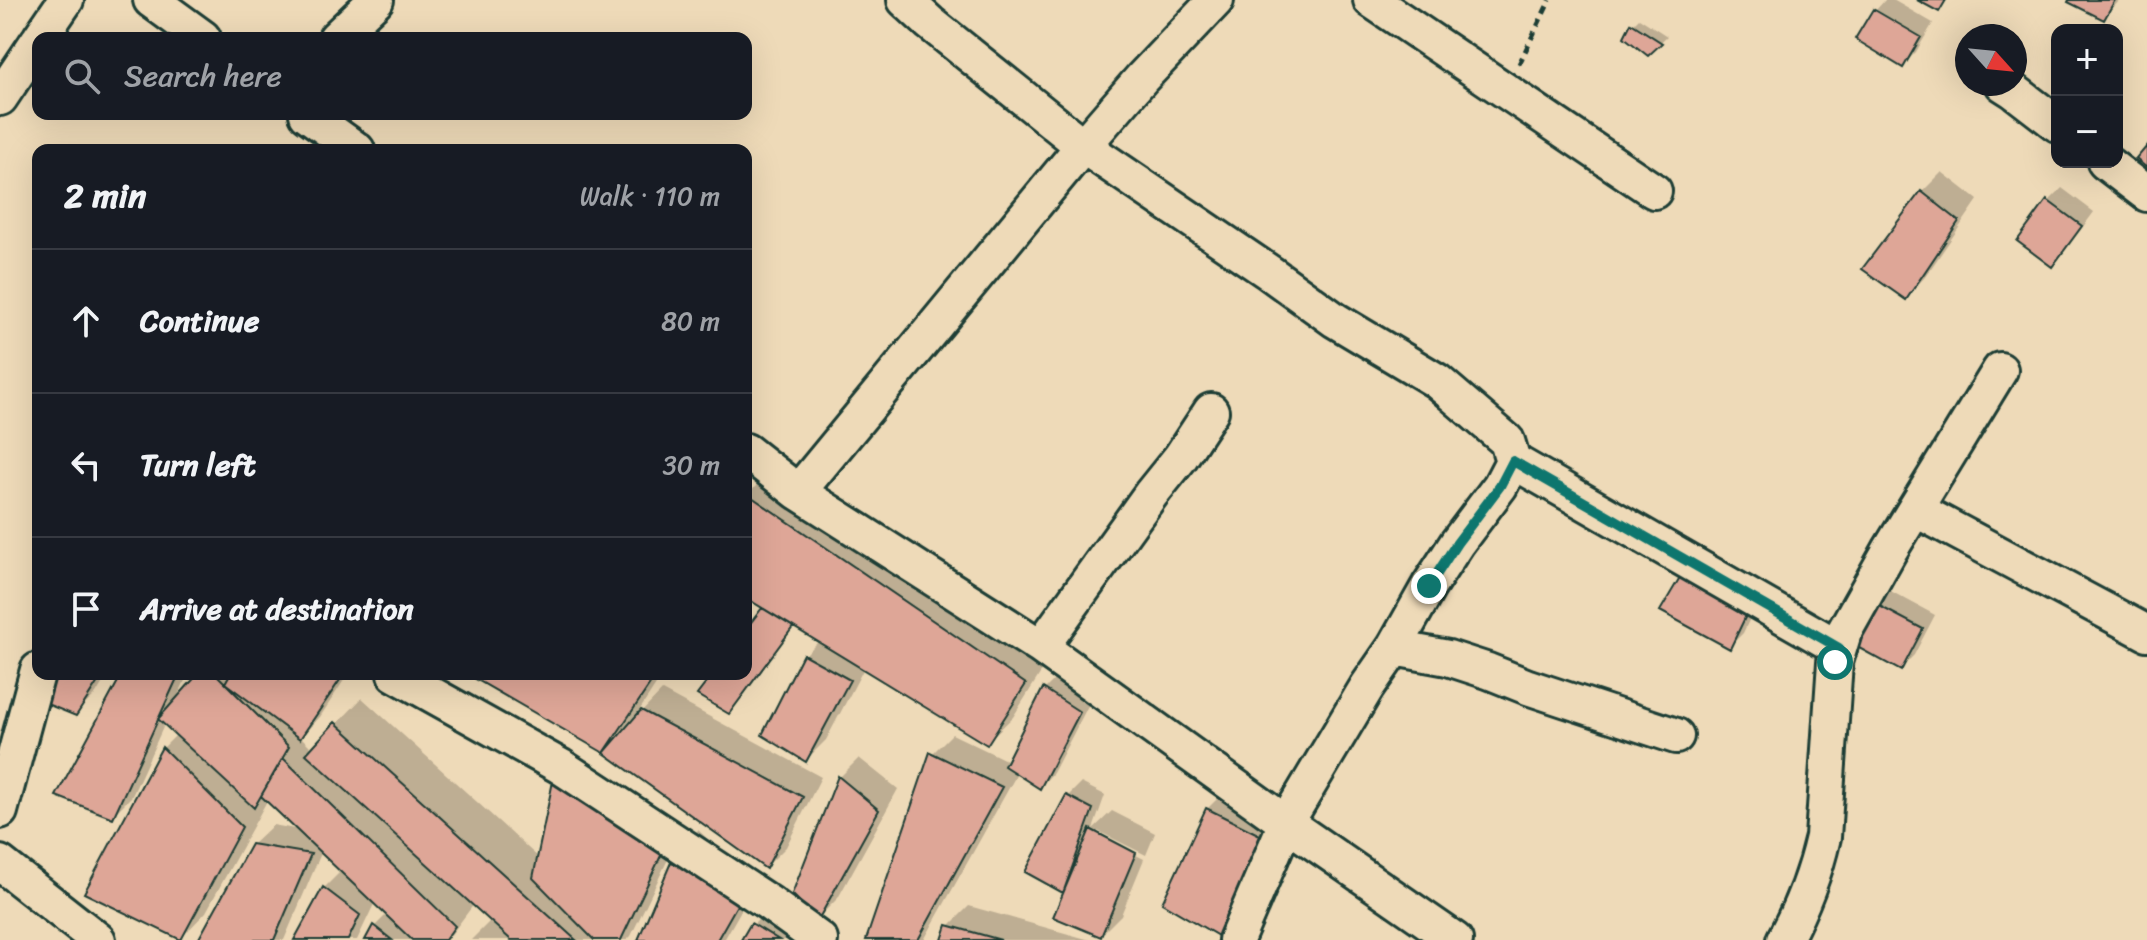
<!DOCTYPE html>
<html lang="en">
<head>
<meta charset="utf-8">
<style>
  :root { --surface:#171b24; --page:#20242c; --text:#f1f3f6; --muted:#9ea1a6; --line:#363941 }
  body { margin:0; font-family:Sriracha,sans-serif; background:var(--page); color:var(--text) }
  .controls { position:absolute; right:24px; top:24px; display:grid; overflow:hidden; border-radius:16px; box-shadow:0 8px 32px #0002 }
  .controls button { width:72px; height:72px; display:grid; place-items:center; padding:0; border:0; border-bottom:2px solid var(--line); background:var(--surface); color:var(--text); font:40px sans-serif }
  .compass { position:absolute; left:1955px; top:24px; width:72px; height:72px; border-radius:50%; background:var(--surface); box-shadow:0 8px 32px #0002; rotate:117deg }
  .stop { position:absolute; width:24px; height:24px; margin:-18px; border:6px solid #0f766e; border-radius:50%; background:#fff }
  .stop.end { background:#0f766e; border-color:#fff; box-shadow:0 2px 8px #0008 }
  .list { margin:0; padding:0; list-style:none }
  h2 { display:flex; justify-content:space-between; align-items:center; height:104px; margin:0; padding:0 32px; font-size:34px }
  h2 small { font-size:26px; font-weight:400; color:var(--muted) }
  .list li { display:grid; grid-template-columns:52px 1fr auto; gap:24px; align-items:center; box-sizing:border-box; height:144px; padding:0 32px; border-top:2px solid var(--line) }
  .list b { display:block; font-size:30px; white-space:nowrap }
  .list em { font-size:26px; font-style:normal; color:var(--muted) }
  .icon { flex:none; width:44px; height:44px; fill:none; stroke:currentColor; stroke-width:2; stroke-linecap:round; stroke-linejoin:round }
  .map { position:relative; flex:none; width:2147px; height:940px; overflow:hidden }
  .search { position:absolute; background:var(--surface); box-shadow:0 8px 32px #0002; left:32px; top:32px; width:720px; height:88px; display:flex; align-items:center; gap:20px; box-sizing:border-box; padding:0 28px; border-radius:16px; color:var(--muted); font-size:30px }
  .panel { position:absolute; background:var(--surface); box-shadow:0 8px 32px #0002; left:32px; top:144px; width:720px; height:536px; border-radius:16px }
  .map>svg:first-child { display:block }
</style>
</head>
<body>
<div class="map">
<svg width="2147" height="940" viewBox="0 0 2147 940">
  <rect width="100%" height="100%" fill="#eedab8"/>
  <filter id="ink" filterUnits="userSpaceOnUse"><feTurbulence type="fractalNoise" baseFrequency=".0125" numOctaves="2"/><feDisplacementMap in="SourceGraphic" scale="16" xChannelSelector="R" yChannelSelector="G"/><feConvolveMatrix kernelMatrix="1 2 1 2 8 2 1 2 1" color-interpolation-filters="sRGB"/></filter>
  <g filter="url(#ink)">
    <path fill="#0003" d="M1885,0H1893L1933,23L1916,52L1903,65L1875,11Z
      M2071,0H2120L2104,18Z
      M1639,18L1667,36L1648,54L1633,24Z
      M1942,172L1978,200L1925,277L1906,297L1922,192Z
      M2062,188L2094,212L2065,251L2052,264L2049,201Z
      M773,469L1050,658L1013,717L987,742L864,668L826,740L806,760L764,734L805,655L819,641L795,626L742,698L728,711L715,674H746V632L765,607L746,596V496Z
      M1885,588L1935,615L1914,655L1901,668L1850,642Z
      M1764,589L1743,633L1730,646L1663,610Z
      M54,674H108L96,694L75,714Z
      M125,674H188L176,700L200,674H348L320,717L301,737L313,749L362,698L539,858L574,763L685,824L631,936L627,940H471L491,920L474,904L447,940H367L375,926L387,914L375,902L357,940H297L324,888L342,870L322,851L284,940H200L252,845L273,825L300,830L268,799L206,912L181,938L87,892L163,748L177,734L165,723L132,796L112,816Z
      M471,674H663L637,714L638,716L662,691L821,777L786,847L766,867L602,749Z
      M1058,676L1092,698L1053,773L1040,787L1018,772L924,940H868L932,754L952,734L1008,761L1045,689Z
      M859,758L898,789L838,898L818,918L839,778Z
      M1081,783L1105,795L1093,829L1112,811L1155,833L1146,855L1098,831V836L1144,859L1121,915L1101,935L1066,892L1027,871L1068,796Z
      M1227,789L1282,817L1240,914L1207,809Z
      M698,830L756,884L724,940H640L679,850Z
      M773,905L832,940H744L753,925Z
      M969,906L1090,940H944L949,926Z"/>
    <path fill="#dea697" stroke="#1f3d34" stroke-width="2" d="M1917,0H1946L1939,12Z
      M2069,0H2115L2104,20L2068,2Z
      M1873,9L1921,37L1903,68L1855,39Z
      M1631,23L1662,43L1648,56L1624,37Z
      M2147,146V168L2136,159Z
      M1921,191L1959,221L1906,300L1862,269Z
      M2047,200L2082,226L2052,267L2017,241Z
      M746,493L1026,684L987,745L746,598Z
      M1686,567L1752,603L1730,649L1660,611Z
      M1870,601L1923,629L1901,671L1848,642Z
      M762,608L793,627L729,714L697,695L713,674H746V629Z
      M803,654L850,680L806,762L762,735Z
      M52,674H103L76,716L37,700Z
      M122,674H179L113,818L56,796Z
      M198,674H216L289,747L254,808L158,719Z
      M230,674H344L300,739L225,683Z
      M467,674H657L604,753Z
      M1043,688L1080,712L1040,789L1004,766Z
      M641,710L803,797L766,869L604,753Z
      M335,722L576,940H511L306,754Z
      M162,747L242,827L181,940L84,893Z
      M930,752L1002,787L918,940H866Z
      M283,758L455,926L445,940H412L261,796Z
      M838,776L879,810L818,920L792,894Z
      M553,781L666,845L621,940H594L533,878Z
      M1066,795L1093,809L1063,893L1025,872Z
      M1206,808L1264,837L1220,937L1162,903Z
      M1090,829L1136,853L1101,937L1053,917Z
      M251,844L311,854L274,940H198Z
      M677,848L737,905L717,940H638Z
      M323,887L360,915L348,940H294Z
      M751,923L779,940H741Z
      M373,925L392,940H365Z
      M947,925L1001,940H942Z"/>
    <g fill="none" stroke-linecap="round" stroke-linejoin="round">
      <g stroke="#1f3d34" stroke-width="40">
        <path id="street" d="M151,0L203,38
          M905,0L930,23L1083,146L1270,273L1335,320L1437,381L1507,441L1513,461L1500,486L1457,543L1429,586L1394,648L1367,687L1286,823L1236,940
          M1371,0L1654,191
          M40,38L66,0
          M336,38L376,0
          M2003,84L2014,91L2057,124
          M0,98L38,41
          M307,114L357,150
          M2105,162L2147,194
          M746,451L798,492L1041,647L1286,823L1455,940
          M1513,461L1839,648
          M798,492L1083,146L1142,78L1216,0
          M1915,509L2147,633
          M1041,647L1151,494L1180,458L1211,411
          M1394,648L1448,658L1488,671L1528,687L1676,736
          M395,674L560,766L769,903L820,940
          M0,811L38,670
          M0,863L98,940
          M1784,940C1802,907 1815,873 1823,837L1835,662L1844,632L1890,550L2000,370"/>
      </g>
      <path stroke="#1f3d34" stroke-width="5" stroke-dasharray="8 6" stroke-linecap="butt" d="M1519,64L1550,0"/>
      <use href="#street" stroke="#eedab8" stroke-width="34"/>
    </g>
  </g>
  <g fill="none" stroke-linecap="round" stroke-linejoin="round" filter="url(#ink)">
    <path stroke="#0f766e" stroke-width="10" d="M1429,586L1457,543L1500,486L1513,461L1839,648L1835,662"/>
  </g>
</svg>
<div class="controls">
<button>+</button>
<button>−</button>
</div>
<svg class="compass" viewBox="-18 -18 36 36"><path d="M0-13l5 13h-10z" fill="#e53935"/><path d="M0 13l5-13h-10z" fill="#9ea1a6"/></svg>
<div class="stop" style="left:1835px;top:662px"></div>
<div class="stop end" style="left:1429px;top:586px"></div>
<div class="search"><svg class="icon" aria-label="search" viewBox="0 0 24 24"><circle cx="10" cy="10" r="6"/><path d="M15 15l6 6"/></svg>Search here</div>
<section class="panel">
<h2>2 min<small>Walk · 110 m</small></h2>
<ul class="list">
<li><svg class="icon" aria-label="ahead" viewBox="0 0 24 24"><path d="M12 20V5M6 11l6-6 6 6"/></svg><div><b>Continue</b></div><em>80 m</em></li>
<li><svg class="icon" aria-label="left" viewBox="0 0 24 24"><path d="M17 20v-9H6M10 6l-5 5 5 5"/></svg><div><b>Turn left</b></div><em>30 m</em></li>
<li><svg class="icon" aria-label="arrive" viewBox="0 0 24 24"><path d="M6 21V4h12l-3 4 3 4H6"/></svg><div><b>Arrive at destination</b></div></li>
</ul>
</section>
</div>
</body>
</html>
